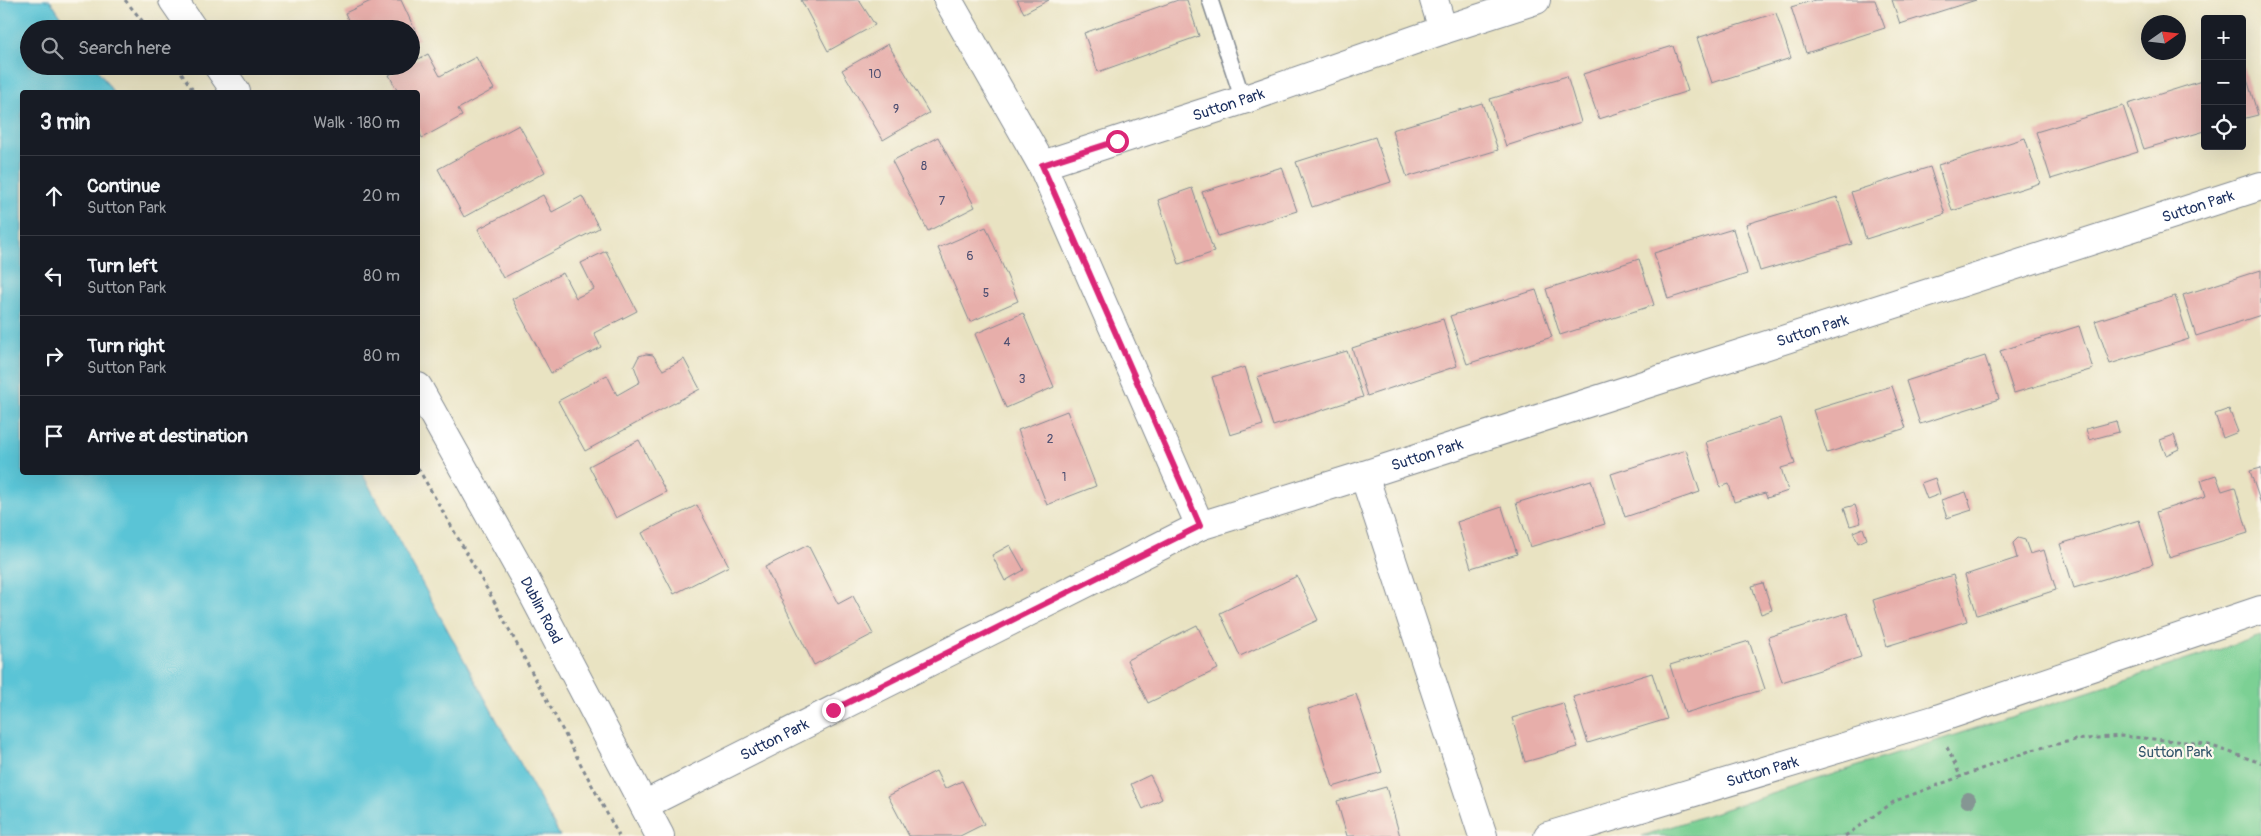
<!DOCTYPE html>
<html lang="en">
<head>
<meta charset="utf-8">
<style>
  :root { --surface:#171b24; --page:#242831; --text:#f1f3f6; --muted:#9ea1a6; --line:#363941 }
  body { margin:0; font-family:Pangolin,sans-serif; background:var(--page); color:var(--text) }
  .controls { position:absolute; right:15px; top:15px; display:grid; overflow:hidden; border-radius:5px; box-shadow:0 5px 20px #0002 }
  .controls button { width:45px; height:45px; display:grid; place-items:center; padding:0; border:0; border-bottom:1px solid var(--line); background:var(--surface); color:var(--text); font:25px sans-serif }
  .compass { position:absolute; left:2141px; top:15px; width:45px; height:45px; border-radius:50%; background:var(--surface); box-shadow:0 5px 20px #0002; rotate:76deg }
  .stop { position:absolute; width:15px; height:15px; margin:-11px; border:4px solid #db2777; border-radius:50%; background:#fff }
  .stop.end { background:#db2777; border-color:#fff; box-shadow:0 1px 5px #0008 }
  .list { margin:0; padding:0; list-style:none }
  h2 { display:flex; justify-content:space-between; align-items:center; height:65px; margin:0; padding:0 20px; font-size:21px }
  h2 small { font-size:16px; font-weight:400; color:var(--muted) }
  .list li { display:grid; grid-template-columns:32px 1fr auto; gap:15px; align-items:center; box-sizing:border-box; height:80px; padding:0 20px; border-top:1px solid var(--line) }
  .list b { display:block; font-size:19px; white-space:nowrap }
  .list p { margin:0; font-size:16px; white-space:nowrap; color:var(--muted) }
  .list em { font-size:16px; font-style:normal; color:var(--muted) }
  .icon { flex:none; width:28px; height:28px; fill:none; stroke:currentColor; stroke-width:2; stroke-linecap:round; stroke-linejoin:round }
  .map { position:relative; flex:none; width:2261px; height:836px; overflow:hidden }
  .search { position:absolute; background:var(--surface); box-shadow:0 5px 20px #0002; left:20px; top:20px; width:400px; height:55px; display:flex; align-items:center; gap:12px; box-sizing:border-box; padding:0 18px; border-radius:28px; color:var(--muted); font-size:19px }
  .panel { position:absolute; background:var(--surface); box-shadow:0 5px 20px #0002; left:20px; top:90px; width:400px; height:385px; border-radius:5px }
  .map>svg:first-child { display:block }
</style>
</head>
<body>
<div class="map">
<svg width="2261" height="836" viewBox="0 0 2261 836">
  <rect width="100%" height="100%" fill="#fbf7ec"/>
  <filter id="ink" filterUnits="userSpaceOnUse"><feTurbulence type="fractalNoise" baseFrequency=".02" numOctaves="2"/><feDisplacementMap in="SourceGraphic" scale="10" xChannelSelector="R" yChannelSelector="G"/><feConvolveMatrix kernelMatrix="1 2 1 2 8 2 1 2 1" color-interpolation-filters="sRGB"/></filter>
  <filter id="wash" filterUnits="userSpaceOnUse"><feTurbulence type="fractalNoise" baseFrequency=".0096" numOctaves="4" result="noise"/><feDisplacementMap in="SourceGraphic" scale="20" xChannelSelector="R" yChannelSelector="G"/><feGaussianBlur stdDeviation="1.12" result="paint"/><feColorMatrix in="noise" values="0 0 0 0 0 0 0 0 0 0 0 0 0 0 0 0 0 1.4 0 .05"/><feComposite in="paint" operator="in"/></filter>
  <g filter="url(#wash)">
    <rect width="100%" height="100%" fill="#e9e3c2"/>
    <path fill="#7bd094" stroke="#4b8079" d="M2261,636V836H1642Z"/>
    <path fill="#5ac4d6" stroke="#3a7a9a" d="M0,0H50L69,29H29V66H95L113,92H22V472L362,473L560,836H0Z"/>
    <g id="blocks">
      <path fill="#e7aeaa" d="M373,0H401L419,39L411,42V29H352L345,13Z
        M801,0H859L875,25L828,51Z
        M1017,0H1049L1024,13Z
        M1178,0H1187L1199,36L1098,72L1084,33Z
        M1815,0H1875L1885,28L1806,53L1791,7Z
        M1892,0H1976L1900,24Z
        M1776,13L1791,58L1712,83L1697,38Z
        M888,44L929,113L883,140L842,70Z
        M1673,46L1688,91L1599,119L1583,74Z
        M428,54L440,76L476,57L494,89L458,109L462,116L422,138L418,128V92H398L389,75L405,66H411V63Z
        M2243,66L2258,115L2242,119V67Z
        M1567,76L1581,122L1506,146L1490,99Z
        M2205,80V131L2144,149L2128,104Z
        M1482,103L1498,150L1407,177L1392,130Z
        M2123,106L2138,152L2051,179L2036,132Z
        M519,125L545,172L464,217L438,169Z
        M938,137L975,207L928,231L892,161Z
        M1375,137L1391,182L1312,207L1296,162Z
        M2025,138L2040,183L1952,211L1938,165Z
        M1282,167L1297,211L1218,236L1202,192Z
        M1930,167L1945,214L1866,239L1851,192Z
        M1192,188L1214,252L1179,264L1158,200Z
        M543,195L552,212L582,196L599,228L503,278L478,229Z
        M1837,197L1852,244L1760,271L1746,224Z
        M986,227L1018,301L970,322L938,248Z
        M1733,229L1747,274L1668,299L1654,253Z
        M606,251L637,311L594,333L601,347L551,373L512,299L563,273L576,298L594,289L581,263Z
        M1639,259L1654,305L1560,335L1546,289Z
        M2261,270V315L2196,336L2183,295Z
        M1536,290L1552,337L1467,364L1450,316Z
        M2175,296L2189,339L2110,364L2095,321Z
        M1023,313L1054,387L1006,408L975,334Z
        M1443,319L1457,366L1367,396L1352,348Z
        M2079,326L2093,369L2014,393L2000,351Z
        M1347,351L1363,397L1273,426L1257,377Z
        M646,354L653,355L663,370L684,359L700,389L585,451L558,401L607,375L617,395L640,382L634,366L639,356Z
        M1985,356L1999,399L1920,424L1906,381Z
        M1245,367L1263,425L1230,435L1212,377Z
        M1892,386L1906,428L1827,453L1813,410Z
        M2229,409L2238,432L2223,438L2215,414Z
        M1067,411L1096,486L1047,505L1018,430Z
        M1781,418L1795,464L1781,468L1788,491L1767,498L1765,493L1734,502L1729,484L1720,487L1706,442Z
        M2116,421L2119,432L2089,440L2086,429Z
        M2174,435L2179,449L2166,455L2160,440Z
        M639,440L666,492L616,518L589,466Z
        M1686,450L1700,492L1625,517L1611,474Z
        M2261,468V504L2250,471Z
        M2216,475L2222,491L2235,487L2248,533L2169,557L2156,512L2206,496L2201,480Z
        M1935,478L1940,494L1927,499L1921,483Z
        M1591,480L1605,524L1530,547L1516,503Z
        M1966,492L1972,510L1947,518L1941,500Z
        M697,505L729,566L674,594L642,533Z
        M1855,505L1861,523L1850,526L1844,508Z
        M1502,507L1517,554L1471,568L1457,522Z
        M2139,520L2153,564L2074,588L2060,544Z
        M1863,528L1867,539L1858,543L1853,532Z
        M2018,538L2025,540L2030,554L2044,550L2056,590L1977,615L1965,575L2017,558L2013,543Z
        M808,545L838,604L853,596L873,634L814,665L765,567Z
        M1010,545L1024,570L1005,581L992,555Z
        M1953,575L1967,621L1887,646L1873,600Z
        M1297,576L1318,620L1240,656L1220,613Z
        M1763,583L1772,610L1761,614L1752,586Z
        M1847,613L1861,657L1782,682L1768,637Z
        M1197,625L1218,669L1148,703L1127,660Z
        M1749,641L1765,689L1685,713L1670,665Z
        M1652,673L1667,719L1588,743L1573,697Z
        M1356,694L1382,772L1333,787L1308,709Z
        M1563,703L1578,747L1525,762L1512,718Z
        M936,771L945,789L962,781L984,824L960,836H909L888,796Z
        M1150,775L1162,799L1143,809L1131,784Z
        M1386,787L1400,836H1347L1337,801Z"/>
    </g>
  </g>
  <g filter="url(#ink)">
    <use href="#blocks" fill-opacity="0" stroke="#828990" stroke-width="1"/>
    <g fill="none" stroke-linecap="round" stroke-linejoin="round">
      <g stroke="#828990" stroke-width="18">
        <path id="lane" d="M1210,0L1243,100"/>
      </g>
      <g stroke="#828990" stroke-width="30">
        <g id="street">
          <path d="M948,0L1042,165L1200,526"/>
          <path d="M1434,0L1443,30"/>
          <path id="s1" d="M1042,165L1243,100L1443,30L1536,0"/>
          <path d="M1364,475L1483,836"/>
          <path id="s2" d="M644,805L1200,526L1364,475L2261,186"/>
          <path id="s3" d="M1548,836L1934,720L2261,610"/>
        </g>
      </g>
      <g stroke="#828990" stroke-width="30">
        <g id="secondary">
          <path d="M173,0L193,29"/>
          <path d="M218,66L236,92"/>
          <path id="s4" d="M418,387L524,577L660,836"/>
        </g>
      </g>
      <path stroke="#828990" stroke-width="3" stroke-dasharray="4 4" stroke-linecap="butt" d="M125,0L149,29
        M177,66L194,92
        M418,468L495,603L619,836
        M1947,747L1961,778
        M1845,836L1895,801L2032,750L2075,740L2121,736L2206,744L2261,763"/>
      <use href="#lane" stroke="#fff" stroke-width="15"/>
      <use href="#street" stroke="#fff" stroke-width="28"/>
      <use href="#secondary" stroke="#fff" stroke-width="28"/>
    </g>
    <circle fill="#859693" cx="1968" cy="800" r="8"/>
  </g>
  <g fill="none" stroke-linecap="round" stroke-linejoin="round" filter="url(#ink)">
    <path stroke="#db2777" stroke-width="6" d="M833,710L1200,526L1042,165L1117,141"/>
  </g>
  <g text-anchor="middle" stroke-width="4.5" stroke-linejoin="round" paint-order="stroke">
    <g font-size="12" fill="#4e4f71">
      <text x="875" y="78">10</text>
      <text x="896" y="113">9</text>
      <text x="924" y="170">8</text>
      <text x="942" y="205">7</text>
      <text x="970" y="260">6</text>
      <text x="986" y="297">5</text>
      <text x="1007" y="346">4</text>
      <text x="1022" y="383">3</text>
      <text x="1050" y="443">2</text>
      <text x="1064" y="481">1</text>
    </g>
    <g font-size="15" fill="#1b2f5e" stroke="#fbf7ec">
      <text dy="5" stroke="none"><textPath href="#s1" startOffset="196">Sutton Park</textPath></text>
      <text dy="5" stroke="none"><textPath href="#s2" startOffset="1670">Sutton Park</textPath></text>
      <text dy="5" stroke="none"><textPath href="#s2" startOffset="1265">Sutton Park</textPath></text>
      <text dy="5" stroke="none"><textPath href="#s2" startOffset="860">Sutton Park</textPath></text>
      <text dy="5" stroke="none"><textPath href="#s4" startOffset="255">Dublin Road</textPath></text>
      <text dy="5" stroke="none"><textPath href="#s2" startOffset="146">Sutton Park</textPath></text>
      <text dy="5" stroke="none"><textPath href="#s3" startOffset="224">Sutton Park</textPath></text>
    </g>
    <g font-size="15" fill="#33576c" stroke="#fbf7ec">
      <text x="2175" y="757">Sutton Park</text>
    </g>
  </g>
</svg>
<div class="controls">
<button>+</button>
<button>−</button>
<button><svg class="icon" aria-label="locate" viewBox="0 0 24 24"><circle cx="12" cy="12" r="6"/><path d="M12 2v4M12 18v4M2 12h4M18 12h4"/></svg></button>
</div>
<svg class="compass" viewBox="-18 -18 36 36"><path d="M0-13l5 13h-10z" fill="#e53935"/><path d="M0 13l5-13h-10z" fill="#9ea1a6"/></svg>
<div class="stop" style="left:1117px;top:141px"></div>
<div class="stop end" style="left:833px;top:710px"></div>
<div class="search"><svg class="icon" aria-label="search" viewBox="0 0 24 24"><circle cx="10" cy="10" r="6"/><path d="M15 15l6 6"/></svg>Search here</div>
<section class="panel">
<h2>3 min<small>Walk · 180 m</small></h2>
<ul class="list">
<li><svg class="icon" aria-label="ahead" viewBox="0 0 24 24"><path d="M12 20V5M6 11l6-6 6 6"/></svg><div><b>Continue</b><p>Sutton Park</p></div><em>20 m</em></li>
<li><svg class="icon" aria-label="left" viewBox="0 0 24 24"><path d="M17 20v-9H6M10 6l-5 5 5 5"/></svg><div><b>Turn left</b><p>Sutton Park</p></div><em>80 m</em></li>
<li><svg class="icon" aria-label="right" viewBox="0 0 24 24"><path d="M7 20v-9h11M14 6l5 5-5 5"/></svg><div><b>Turn right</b><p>Sutton Park</p></div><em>80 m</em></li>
<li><svg class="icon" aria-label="arrive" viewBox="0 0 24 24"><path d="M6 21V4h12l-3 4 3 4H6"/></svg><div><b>Arrive at destination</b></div></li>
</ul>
</section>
</div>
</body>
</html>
